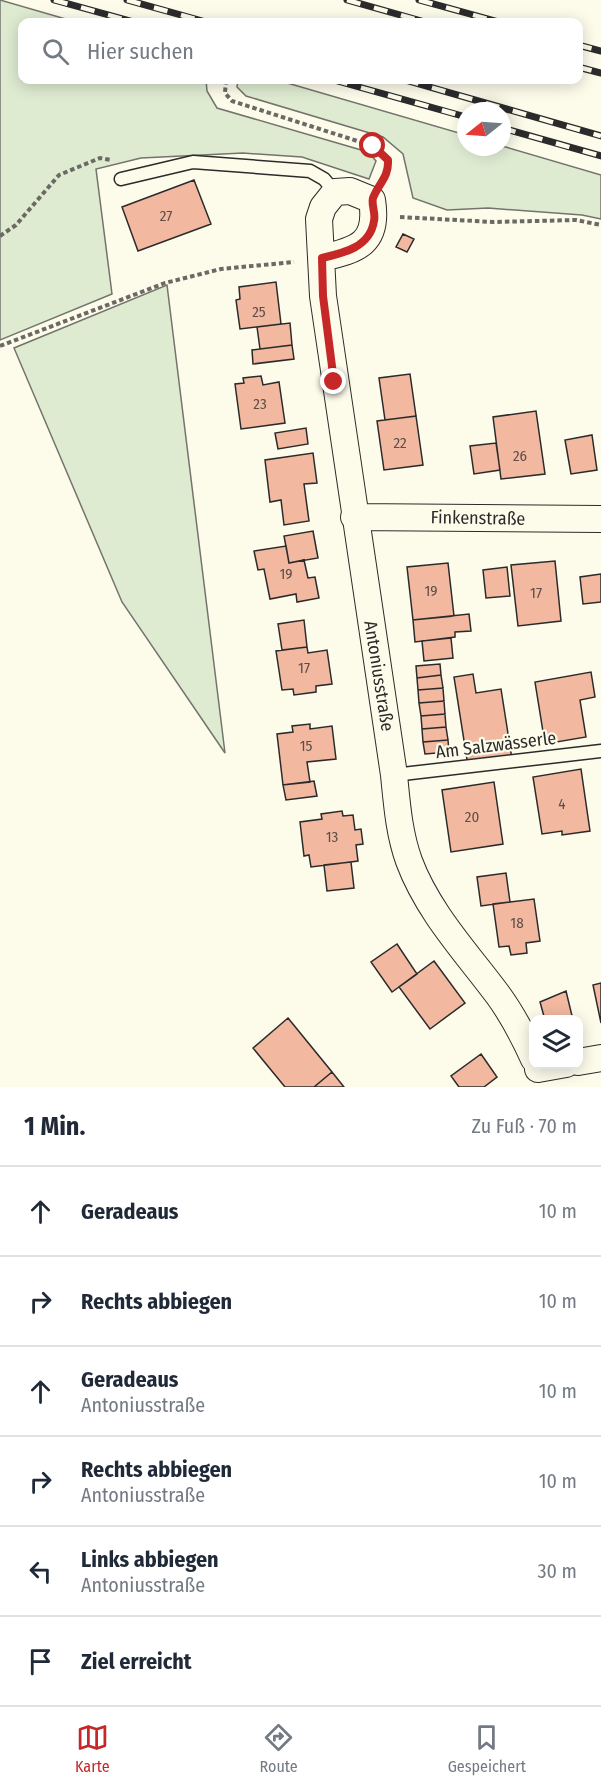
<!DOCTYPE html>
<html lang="de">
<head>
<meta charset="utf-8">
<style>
  :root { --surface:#fff; --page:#f2f2f3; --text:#1f2937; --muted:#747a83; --line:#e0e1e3; --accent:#c62828 }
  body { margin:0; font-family:"Fira Sans Condensed",sans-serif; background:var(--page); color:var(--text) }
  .controls { position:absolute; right:18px; bottom:18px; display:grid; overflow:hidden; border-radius:12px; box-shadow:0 3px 15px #0003 }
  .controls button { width:54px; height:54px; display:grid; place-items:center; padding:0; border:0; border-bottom:2px solid var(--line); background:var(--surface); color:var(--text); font:30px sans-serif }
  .compass { position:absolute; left:457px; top:102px; width:54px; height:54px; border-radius:50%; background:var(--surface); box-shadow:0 3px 15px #0003; rotate:253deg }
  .stop { position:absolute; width:18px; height:18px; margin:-14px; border:4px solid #c62828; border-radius:50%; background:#fff }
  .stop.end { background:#c62828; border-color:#fff; box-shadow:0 2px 6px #0008 }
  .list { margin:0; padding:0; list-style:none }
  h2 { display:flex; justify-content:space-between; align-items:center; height:78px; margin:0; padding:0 24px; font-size:26px }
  h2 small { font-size:20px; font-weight:400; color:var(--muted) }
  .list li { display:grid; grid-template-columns:39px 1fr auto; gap:18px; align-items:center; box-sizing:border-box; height:90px; padding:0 24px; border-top:2px solid var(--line) }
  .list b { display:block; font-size:22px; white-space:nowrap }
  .list p { margin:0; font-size:20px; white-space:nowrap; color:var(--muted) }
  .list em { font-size:20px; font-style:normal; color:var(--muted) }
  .icon { flex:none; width:33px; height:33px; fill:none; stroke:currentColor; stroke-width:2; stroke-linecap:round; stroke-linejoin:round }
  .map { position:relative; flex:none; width:601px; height:1087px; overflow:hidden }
  .search { position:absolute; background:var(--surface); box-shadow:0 3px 15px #0003; left:18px; right:18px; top:18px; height:66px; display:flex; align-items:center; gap:15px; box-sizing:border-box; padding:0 21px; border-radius:12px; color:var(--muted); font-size:22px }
  .sheet { height:618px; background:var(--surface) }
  nav { display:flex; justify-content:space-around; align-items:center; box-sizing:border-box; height:84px; border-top:2px solid var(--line); background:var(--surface); font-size:16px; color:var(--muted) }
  nav a { display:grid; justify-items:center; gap:3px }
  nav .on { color:var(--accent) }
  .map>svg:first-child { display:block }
</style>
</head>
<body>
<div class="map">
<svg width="601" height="1087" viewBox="0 0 601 1087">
  <rect width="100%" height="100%" fill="#fdfbea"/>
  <path fill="#deebd1" stroke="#74746e" stroke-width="1.5" d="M0,0L76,22H22V80H206L207,91L217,108L368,152L376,161L369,179L302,157L243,153L141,158L96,169L112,294L0,340Z
    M238,80H277L466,135V147L502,146L601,175V219L582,215L488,208L447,210L413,198L403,154L383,137L246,96L237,87Z
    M167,285L225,753L122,602L14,348Z"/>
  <path fill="#f2b8a0" stroke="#2b2b2b" stroke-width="1.5" d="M194,180L211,224L138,251L122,207Z
    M403,234L414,239L407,252L396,247Z
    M276,282L281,324L240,329L236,300L240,299L239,287Z
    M290,323L292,345L260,349L257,327Z
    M292,345L294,359L253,364L252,350Z
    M410,374L416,416L385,420L379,378Z
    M261,376L263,385L279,382L285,423L241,429L235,384L244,383L243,378Z
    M536,411L545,474L501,479L493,417Z
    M416,416L423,465L384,470L377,421Z
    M306,428L308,444L278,449L275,433Z
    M592,435L597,470L571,474L565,440Z
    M496,443L500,470L474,474L470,446Z
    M313,453L317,483L304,484L309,521L284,525L281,500L270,502L265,460Z
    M313,531L318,558L289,563L284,536Z
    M286,546L289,563L304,560L308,578L315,577L319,598L297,602L296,594L270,599L264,569L258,570L254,551Z
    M555,561L561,621L518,626L511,565Z
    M448,563L454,616L413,620L407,567Z
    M507,567L510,596L486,598L483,570Z
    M601,574V602L583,604L580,577Z
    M469,614L471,631L455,632V637L415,642L413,620Z
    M304,620L307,647L282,650L278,624Z
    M451,638L453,658L424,661L422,641Z
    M307,647L308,653L327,650L332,684L316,686V692L294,695L293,689L282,690L276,651Z
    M440,664L441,675L417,678L416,666Z
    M591,672L595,697L580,700L586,737L545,744L535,682Z
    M473,674L476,693L501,689L512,759L468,766L454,677Z
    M441,675L443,688L418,690L417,678Z
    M443,688L444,701L419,703L418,690Z
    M444,701L445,714L421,716L419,703Z
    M445,714L446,727L422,729L421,716Z
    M310,724V729L332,726L336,759L307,762L310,782L283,785L277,734L293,732L292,726Z
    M446,727L448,740L423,742L422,729Z
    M448,740L449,752L425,754L423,742Z
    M581,769L590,831L562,835V831L542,834L533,777Z
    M314,781L317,796L286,800L283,785Z
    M494,782L503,844L451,852L442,790Z
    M342,811L343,816L353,815L355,830L361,829L363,844L356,845L358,861L311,867L309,855L304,856L300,822L322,819L321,814Z
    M351,862L354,888L327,891L324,865Z
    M506,873L510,902L481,906L477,877Z
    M534,899L540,941L526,943L527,953L511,955L509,946L499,947L493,904Z
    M397,944L417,974L392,992L371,962Z
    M434,961L465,1003L430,1029L399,987Z
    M601,983V1023L593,985Z
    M566,991L573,1020H545L540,1002Z
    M288,1018L332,1072L314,1087H285L253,1048Z
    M481,1054L497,1077L484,1087H459L451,1076Z
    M332,1072L344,1087H314Z"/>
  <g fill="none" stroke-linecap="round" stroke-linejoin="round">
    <g stroke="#2b2b2b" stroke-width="15">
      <path id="lane" d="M121,179L193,162L310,171L324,179L335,192
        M394,775L601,751"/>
    </g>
    <g stroke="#2b2b2b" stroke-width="28">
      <path id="street" d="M322,258C358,250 379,243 372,200L350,191L335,192L323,207L319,219L323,296L394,775C397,805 399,833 409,861C428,912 466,952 498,995C512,1014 524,1037 534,1059
        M354,517L601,519
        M578,1062L601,1058
        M538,1069L566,1064"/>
    </g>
    <path stroke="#6a6964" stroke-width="4" stroke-dasharray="4.5 3" stroke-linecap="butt" d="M226,80L225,93L232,101L373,146L388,160V173L385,178
      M400,217L493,222L576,220L601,225
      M0,236L16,225L59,175L100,158L111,160
      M0,346L165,283L221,269L294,262"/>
    <use href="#lane" stroke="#fdfbea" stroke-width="12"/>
    <use href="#street" stroke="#fdfbea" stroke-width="26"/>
    <g stroke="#2b2b2b" stroke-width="7">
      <path id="rail" d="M54,0L134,22
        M127,0L206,22
        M347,0L425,22
        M419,0L499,22
        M578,45L601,51
        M578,67L601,73
        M334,80L466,117
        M405,80L601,136
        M502,128L601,156"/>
    </g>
    <use href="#rail" stroke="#fdfbea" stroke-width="4.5" stroke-dasharray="14" stroke-linecap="butt"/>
  </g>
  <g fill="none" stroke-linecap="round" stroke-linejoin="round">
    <path stroke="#c62828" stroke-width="8" d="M334,382L323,296L322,258C344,253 370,247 374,221C376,213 371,205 373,198C379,183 389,177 388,160L373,146"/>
  </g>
  <g text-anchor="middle" stroke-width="4.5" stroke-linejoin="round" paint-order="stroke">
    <g font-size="15" fill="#5d4e48">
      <text x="166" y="221">27</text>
      <text x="259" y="317">25</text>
      <text x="260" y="409">23</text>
      <text x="400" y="448">22</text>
      <text x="520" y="461">26</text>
      <text x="286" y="579">19</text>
      <text x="431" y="596">19</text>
      <text x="536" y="598">17</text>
      <text x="304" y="673">17</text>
      <text x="306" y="751">15</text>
      <text x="562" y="809">4</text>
      <text x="472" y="822">20</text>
      <text x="332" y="842">13</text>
      <text x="517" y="928">18</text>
    </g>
    <g font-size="18" fill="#2b2b2b" stroke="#fdfbea">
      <text transform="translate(478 518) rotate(1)" y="6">Finkenstraße</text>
      <text transform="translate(379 676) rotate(81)" y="6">Antoniusstraße</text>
      <text transform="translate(496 745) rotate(-7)" y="6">Am Salzwässerle</text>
    </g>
  </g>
</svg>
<div class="controls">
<button><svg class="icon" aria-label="layers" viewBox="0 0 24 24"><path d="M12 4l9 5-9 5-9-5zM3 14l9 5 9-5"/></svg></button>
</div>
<svg class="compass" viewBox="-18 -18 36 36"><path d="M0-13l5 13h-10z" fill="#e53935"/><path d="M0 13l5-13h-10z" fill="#747a83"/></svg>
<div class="stop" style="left:373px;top:146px"></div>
<div class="stop end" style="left:334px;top:382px"></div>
<div class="search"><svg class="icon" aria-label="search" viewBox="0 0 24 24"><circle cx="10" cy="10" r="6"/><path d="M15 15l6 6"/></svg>Hier suchen</div>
</div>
<section class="sheet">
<h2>1 Min.<small>Zu Fuß · 70 m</small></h2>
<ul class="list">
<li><svg class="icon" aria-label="ahead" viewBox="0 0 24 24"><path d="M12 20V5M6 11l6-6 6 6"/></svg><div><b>Geradeaus</b></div><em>10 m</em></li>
<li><svg class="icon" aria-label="right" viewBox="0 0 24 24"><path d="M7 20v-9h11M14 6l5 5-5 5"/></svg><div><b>Rechts abbiegen</b></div><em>10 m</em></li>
<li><svg class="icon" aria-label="ahead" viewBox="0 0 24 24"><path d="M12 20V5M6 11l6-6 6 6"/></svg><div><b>Geradeaus</b><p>Antoniusstraße</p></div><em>10 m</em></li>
<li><svg class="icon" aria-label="right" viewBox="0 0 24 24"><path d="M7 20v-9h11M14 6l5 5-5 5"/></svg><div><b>Rechts abbiegen</b><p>Antoniusstraße</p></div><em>10 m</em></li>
<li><svg class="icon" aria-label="left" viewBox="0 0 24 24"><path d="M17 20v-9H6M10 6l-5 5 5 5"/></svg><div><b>Links abbiegen</b><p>Antoniusstraße</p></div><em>30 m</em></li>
<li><svg class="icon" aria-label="arrive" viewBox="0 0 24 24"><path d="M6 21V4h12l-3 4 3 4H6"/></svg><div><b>Ziel erreicht</b></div></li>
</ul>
</section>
<nav>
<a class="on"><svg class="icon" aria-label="map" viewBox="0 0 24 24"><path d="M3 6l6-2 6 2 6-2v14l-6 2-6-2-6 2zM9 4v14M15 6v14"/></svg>Karte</a>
<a><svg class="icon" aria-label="directions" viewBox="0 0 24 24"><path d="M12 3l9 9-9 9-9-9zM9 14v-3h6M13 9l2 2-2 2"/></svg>Route</a>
<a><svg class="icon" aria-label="saved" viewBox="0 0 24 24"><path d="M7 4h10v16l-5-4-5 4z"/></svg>Gespeichert</a>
</nav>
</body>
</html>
